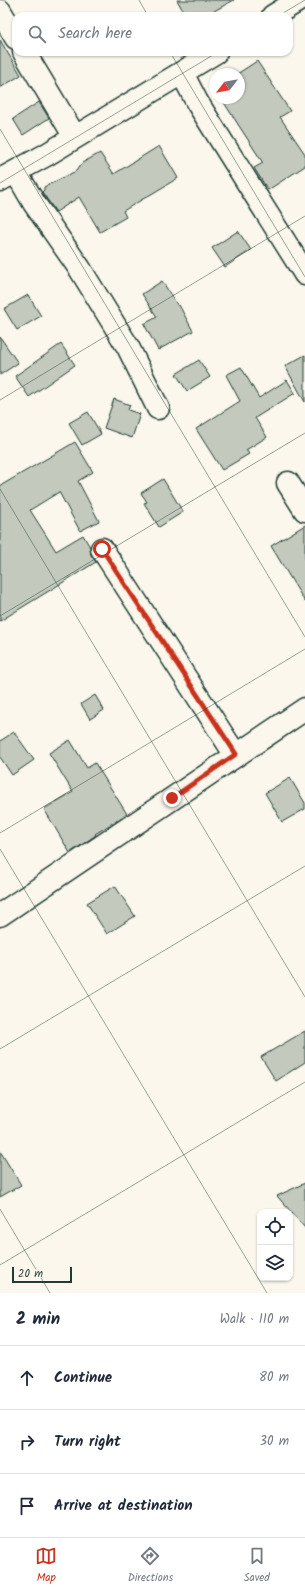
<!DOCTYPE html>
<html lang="en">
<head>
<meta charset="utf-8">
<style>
  :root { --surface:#fff; --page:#f2f2f3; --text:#1f2937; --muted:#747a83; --line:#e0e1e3; --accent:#c8321e }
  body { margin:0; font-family:Kalam,sans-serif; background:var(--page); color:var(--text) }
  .controls { position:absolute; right:12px; bottom:12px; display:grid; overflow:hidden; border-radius:8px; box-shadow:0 1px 3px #0004 }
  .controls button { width:36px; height:36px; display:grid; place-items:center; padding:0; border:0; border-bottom:1px solid var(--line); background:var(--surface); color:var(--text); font:20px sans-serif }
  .compass { position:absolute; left:209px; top:68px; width:36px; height:36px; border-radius:50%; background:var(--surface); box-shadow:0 1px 3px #0004; rotate:239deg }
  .scale { position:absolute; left:12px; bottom:10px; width:60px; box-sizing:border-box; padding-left:4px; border:2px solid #1f3d34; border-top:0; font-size:11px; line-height:14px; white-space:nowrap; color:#1f3d34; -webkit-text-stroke:3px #fbf7ec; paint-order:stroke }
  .stop { position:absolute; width:12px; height:12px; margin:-9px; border:3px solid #c8321e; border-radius:50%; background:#fff }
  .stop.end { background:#c8321e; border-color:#fff; box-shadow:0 1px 4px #0008 }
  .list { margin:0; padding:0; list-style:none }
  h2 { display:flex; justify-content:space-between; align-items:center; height:52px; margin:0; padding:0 16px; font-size:17px }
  h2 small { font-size:13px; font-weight:400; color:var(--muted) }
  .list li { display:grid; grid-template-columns:26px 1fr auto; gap:12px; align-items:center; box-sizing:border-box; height:64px; padding:0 16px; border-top:1px solid var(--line) }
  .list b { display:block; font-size:15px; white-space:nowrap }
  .list em { font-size:13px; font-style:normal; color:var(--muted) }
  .icon { flex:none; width:22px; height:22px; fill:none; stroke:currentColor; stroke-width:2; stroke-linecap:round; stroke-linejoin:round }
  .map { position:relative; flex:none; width:305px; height:1293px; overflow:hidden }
  .search { position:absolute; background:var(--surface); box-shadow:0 1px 3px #0004; left:12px; right:12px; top:12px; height:44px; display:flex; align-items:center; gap:10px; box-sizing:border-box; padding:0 14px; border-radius:12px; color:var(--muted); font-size:15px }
  .sheet { height:244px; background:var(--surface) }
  nav { display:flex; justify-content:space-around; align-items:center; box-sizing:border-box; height:56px; border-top:1px solid var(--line); background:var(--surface); font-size:11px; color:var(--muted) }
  nav a { display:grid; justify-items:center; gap:2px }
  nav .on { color:var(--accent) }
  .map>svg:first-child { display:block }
</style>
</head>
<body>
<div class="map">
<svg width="305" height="1293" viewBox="0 0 305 1293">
  <rect width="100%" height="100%" fill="#fbf7ec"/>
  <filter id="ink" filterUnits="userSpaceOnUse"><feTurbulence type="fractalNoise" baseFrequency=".025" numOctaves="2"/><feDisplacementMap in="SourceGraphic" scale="8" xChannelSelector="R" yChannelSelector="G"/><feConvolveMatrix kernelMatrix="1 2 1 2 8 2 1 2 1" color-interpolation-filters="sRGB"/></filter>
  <g filter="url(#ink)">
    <path fill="#c4c9be" stroke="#1f3d34" d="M177,0H234L205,16H186Z
      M0,40L21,75L0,88Z
      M257,61L290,111L280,117L305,154V166L268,190L254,168L263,163L221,98H239V74H237Z
      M39,102L49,118L23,135L13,119Z
      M159,146L178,178L123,211L126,217L100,232L79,197L56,212L42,192L44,190V187L76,171L82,163L100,153L114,174Z
      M238,231L251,250L225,267L212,248Z
      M162,281L178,306L179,305L193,331L158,350L144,324L157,317L142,294Z
      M28,295L41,316L17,330L4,309Z
      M0,337L18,363L0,375Z
      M61,344L75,365L29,397L15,376Z
      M305,355V402L285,366Z
      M199,360L210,377L187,391L176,374Z
      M241,367L259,398L287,380L295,393L255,418L267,437L246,450L249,454L222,470L196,429L240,401L226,375Z
      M114,399L130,405L128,410L140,414L132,438L104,428Z
      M88,412L101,434L82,445L69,423Z
      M75,442L93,472L78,481L99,521L80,531L59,492L30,510L56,551L83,535L90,547L91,555L96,562L0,621V486Z
      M163,479L183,512L159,527L144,503L147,502L141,493Z
      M305,525V602L271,546Z
      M95,695L104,710L90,719L81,704Z
      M14,732L34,760L12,775L0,757V741Z
      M70,740L87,768L95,763L127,814L95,834L96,835L70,853L44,809L73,792L49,753Z
      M290,778L305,803V809L282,822L265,793Z
      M115,886L135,916L107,934L87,903Z
      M305,1031V1062L276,1081L261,1057Z
      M0,1151L21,1185L0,1197Z
      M305,1183V1228L277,1196Z"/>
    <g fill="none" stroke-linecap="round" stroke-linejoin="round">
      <g stroke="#1f3d34" stroke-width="25">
        <path id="minor" d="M0,11L16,38
          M273,16L299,0
          M24,52L75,137
          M182,73L197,102L305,274
          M16,172L34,203L80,269L128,347L158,408
          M0,180L46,155L216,52
          M288,483L305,510
          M102,549L235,754
          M0,915L305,709"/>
      </g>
      <use href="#minor" stroke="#fbf7ec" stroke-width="22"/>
    </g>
  </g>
  <g fill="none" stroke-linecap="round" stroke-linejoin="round" filter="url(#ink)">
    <path stroke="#c8321e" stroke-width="5" d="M102,549L236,754L172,798"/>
  </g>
  <path fill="none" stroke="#1f3d34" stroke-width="1" stroke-opacity="0.45" d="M139,0L148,16M278,16L305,0M170,52L305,277M0,129L305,637M0,183L218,52M0,400L305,216M0,489L305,997M0,616L305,433M0,833L305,649M0,849L267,1293M0,1049L305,866M0,1209L50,1293M0,1265L305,1082"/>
</svg>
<div class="controls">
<button><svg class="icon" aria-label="locate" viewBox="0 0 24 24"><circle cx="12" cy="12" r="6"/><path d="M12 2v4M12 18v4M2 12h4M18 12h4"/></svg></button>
<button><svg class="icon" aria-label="layers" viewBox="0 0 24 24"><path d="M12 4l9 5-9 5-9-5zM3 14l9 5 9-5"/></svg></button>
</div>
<svg class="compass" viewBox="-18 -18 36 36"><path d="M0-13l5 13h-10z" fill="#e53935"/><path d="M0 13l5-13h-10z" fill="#747a83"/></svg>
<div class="scale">20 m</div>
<div class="stop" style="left:102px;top:549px"></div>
<div class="stop end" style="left:172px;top:798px"></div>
<div class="search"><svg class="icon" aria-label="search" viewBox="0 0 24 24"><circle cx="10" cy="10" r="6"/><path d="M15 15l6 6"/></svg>Search here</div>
</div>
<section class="sheet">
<h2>2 min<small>Walk · 110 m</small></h2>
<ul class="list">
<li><svg class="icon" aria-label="ahead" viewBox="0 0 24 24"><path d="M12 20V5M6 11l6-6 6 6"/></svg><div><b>Continue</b></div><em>80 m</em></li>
<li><svg class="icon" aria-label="right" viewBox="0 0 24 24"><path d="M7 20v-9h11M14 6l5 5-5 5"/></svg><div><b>Turn right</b></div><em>30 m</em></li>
<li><svg class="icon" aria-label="arrive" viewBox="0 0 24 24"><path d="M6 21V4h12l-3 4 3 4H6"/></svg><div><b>Arrive at destination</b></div></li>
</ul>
</section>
<nav>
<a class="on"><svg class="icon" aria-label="map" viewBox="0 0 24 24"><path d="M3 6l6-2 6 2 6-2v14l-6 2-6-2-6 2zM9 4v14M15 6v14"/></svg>Map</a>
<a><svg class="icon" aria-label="directions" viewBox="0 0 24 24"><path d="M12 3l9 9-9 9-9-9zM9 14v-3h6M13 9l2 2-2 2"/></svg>Directions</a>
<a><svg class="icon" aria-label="saved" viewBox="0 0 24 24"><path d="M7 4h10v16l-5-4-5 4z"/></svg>Saved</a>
</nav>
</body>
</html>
